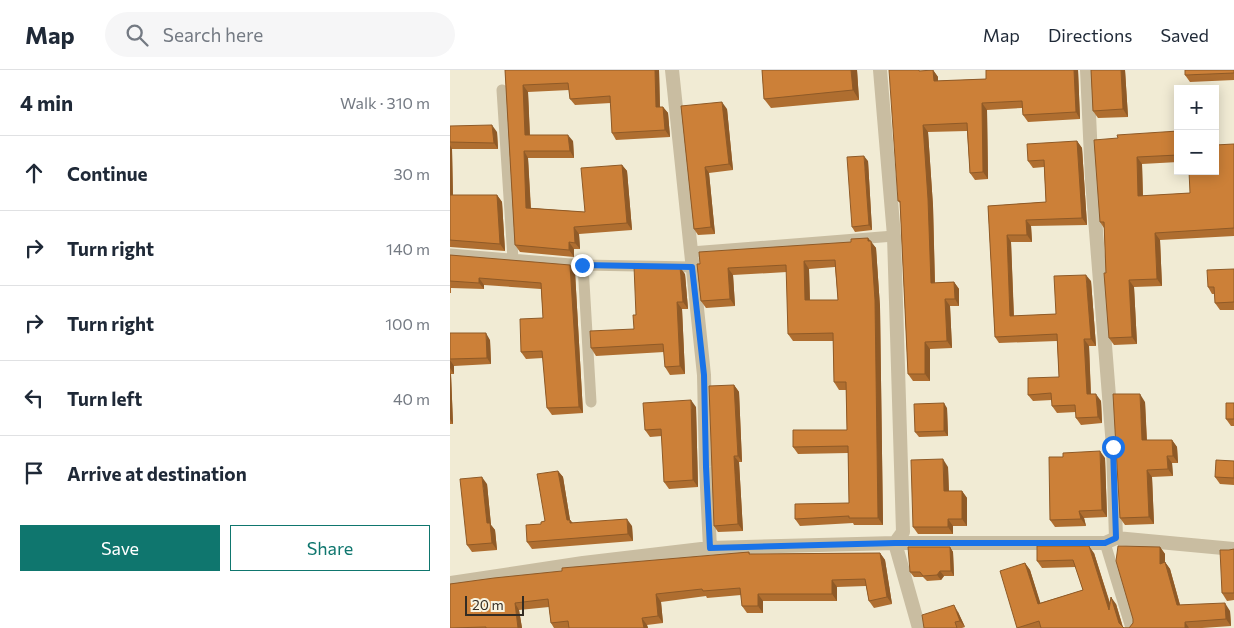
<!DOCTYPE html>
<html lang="en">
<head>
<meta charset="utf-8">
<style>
  :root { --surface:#fff; --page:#f6f6f7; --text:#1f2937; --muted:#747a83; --line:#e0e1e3; --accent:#0f766e }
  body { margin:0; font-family:Commissioner,sans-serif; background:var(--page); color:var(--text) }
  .controls { position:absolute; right:15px; top:15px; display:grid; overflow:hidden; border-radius:0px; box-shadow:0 2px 12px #0003 }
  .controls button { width:45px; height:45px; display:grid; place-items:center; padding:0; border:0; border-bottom:1px solid var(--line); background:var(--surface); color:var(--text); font:25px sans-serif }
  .scale { position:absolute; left:15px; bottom:12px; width:59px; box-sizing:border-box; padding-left:5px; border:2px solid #332c24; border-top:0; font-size:14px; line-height:18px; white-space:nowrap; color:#332c24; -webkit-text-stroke:4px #f9f4e0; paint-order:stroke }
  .stop { position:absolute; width:15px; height:15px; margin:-11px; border:4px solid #1a73e8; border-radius:50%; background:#fff }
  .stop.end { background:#1a73e8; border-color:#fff; box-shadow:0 1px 5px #0008 }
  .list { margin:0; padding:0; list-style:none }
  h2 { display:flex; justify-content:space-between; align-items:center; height:65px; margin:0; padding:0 20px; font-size:21px }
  h2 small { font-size:16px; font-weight:400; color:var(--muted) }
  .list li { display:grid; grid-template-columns:32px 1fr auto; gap:15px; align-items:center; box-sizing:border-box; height:75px; padding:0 20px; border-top:1px solid var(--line) }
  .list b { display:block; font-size:19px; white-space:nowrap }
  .list em { font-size:16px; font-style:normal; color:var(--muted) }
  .actions { display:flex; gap:10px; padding:15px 20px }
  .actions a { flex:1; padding:11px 0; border:1px solid var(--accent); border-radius:0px; text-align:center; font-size:18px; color:var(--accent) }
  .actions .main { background:var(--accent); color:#fff }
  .icon { flex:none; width:28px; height:28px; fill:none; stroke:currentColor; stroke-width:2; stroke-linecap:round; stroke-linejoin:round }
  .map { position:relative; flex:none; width:784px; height:558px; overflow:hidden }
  header { display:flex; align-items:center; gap:30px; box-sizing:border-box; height:70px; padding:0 25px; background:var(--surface); border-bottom:1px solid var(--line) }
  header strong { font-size:24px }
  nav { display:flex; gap:28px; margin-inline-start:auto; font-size:18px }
  .search { width:350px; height:45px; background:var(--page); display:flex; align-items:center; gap:12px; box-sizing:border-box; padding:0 18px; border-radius:28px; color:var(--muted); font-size:19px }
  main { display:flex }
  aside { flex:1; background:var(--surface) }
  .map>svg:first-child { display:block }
</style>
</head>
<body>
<header>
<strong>Map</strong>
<div class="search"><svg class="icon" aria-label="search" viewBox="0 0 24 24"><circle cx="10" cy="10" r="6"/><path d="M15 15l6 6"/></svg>Search here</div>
<nav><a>Map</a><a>Directions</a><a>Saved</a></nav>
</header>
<main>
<aside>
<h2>4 min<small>Walk · 310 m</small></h2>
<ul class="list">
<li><svg class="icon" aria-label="ahead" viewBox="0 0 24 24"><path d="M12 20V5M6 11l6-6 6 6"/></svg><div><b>Continue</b></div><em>30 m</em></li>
<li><svg class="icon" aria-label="right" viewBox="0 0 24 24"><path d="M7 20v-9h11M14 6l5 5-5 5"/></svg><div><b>Turn right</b></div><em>140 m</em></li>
<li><svg class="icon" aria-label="right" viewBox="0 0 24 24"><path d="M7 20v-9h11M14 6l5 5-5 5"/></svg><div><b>Turn right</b></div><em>100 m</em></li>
<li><svg class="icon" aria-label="left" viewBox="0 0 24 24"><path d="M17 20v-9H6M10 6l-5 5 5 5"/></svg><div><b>Turn left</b></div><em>40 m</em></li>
<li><svg class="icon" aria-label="arrive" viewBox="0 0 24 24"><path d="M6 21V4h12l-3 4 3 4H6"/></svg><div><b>Arrive at destination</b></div></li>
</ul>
<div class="actions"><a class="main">Save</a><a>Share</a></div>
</aside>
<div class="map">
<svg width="784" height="558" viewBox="0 0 784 558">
  <rect width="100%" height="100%" fill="#f1ebd4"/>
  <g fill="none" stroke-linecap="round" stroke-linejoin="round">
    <path stroke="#c9bda1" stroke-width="11" d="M52,20L63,189
      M241,182L444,166
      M0,184L133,195L242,197
      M133,195L141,332
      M655,473L681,558"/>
    <path stroke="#c9bda1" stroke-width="14" d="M222,0L254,305L256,397L260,478
      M430,0L444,166L453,462L445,473L469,558
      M637,0L642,110L663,377L666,468
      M0,513L133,493L260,478L445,473H655L666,468L784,479"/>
  </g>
  <path fill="#af6e30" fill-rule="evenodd" d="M55,0H209L210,37H213L218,43L220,67L166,70L162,63L161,33L125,35L120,29L119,20L78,22L80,65L123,71L124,88H78L81,138L135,142L172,95L177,101L182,160L129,164L130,179H124V187L70,182L65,175Z
    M312,0H407L409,30L321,38L314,29Z
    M474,0V1L483,0L488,7V11L536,9L628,0L630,49L578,52L573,45L572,38L537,40L538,109L525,110L520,103L517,61L478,62L483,136L485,213L504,212L509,219V236H500L502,278L480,279V311H463L458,304L450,133L448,131Z
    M641,0H675L678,47L648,48L643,41Z
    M784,0V10L740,12L735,5Z
    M231,36L277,39L283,100L259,103L265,164L248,165L244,159Z
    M0,56L47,62L48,79H2L3,125H47L52,132L55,181L0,177Z
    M728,61V92L692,94L693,126L740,123L784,74V166L710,170L712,216L684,217L687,274L664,275L659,268L654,158L650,152L668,68Z
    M627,71L632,78L637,155L581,156L582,172H561L564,246L606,244L641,211L646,276H639L641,324L651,331L652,353L631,355L626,348V342L607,343L602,336V330L583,331L578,325L609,307L607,271L549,273L545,267L538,136L596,132L594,97L583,98L578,91Z
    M418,91L422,160L405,162L402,157Z
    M418,168L426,178L430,237L433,455H404L403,453L350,456L345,449L399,433L398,383L348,384L343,377L397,360L396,320H389L384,312L383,271H343L338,264L337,202L283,205L285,236L256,238L251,231L247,194L401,172ZM385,197L388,230H360L359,199Z
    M0,185L125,202L133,343L102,345L97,338L93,288L76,289L71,282L93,248L91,219L34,215V219L1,218V223H0Z
    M784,199V240H770L765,233V224H762L758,217Z
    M235,204L238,239H232L235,304L220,305L215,297L214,282L146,286L141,278L184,259L186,245Z
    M0,263L40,270L41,294L4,296V304H1L3,354H0Z
    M284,315L289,322L292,392H289L293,461L268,462L264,456Z
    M695,332L697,370H722L727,377L728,393H722L723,406L702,407L704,454L675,455L670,448Z
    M784,333V356H781L776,349Z
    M246,337L248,417L219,419L214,412L212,366L200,367L195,360Z
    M497,338L498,366L469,367L465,362Z
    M655,388L657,447L634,448L636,456L605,457L600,450Z
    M784,391V415L770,414L765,407Z
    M498,397L499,421H512L517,428V456H503V464H468L463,457Z
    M108,401L113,407L120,450L123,453L182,456L183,471L82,479L77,472L91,454L95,451Z
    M37,414L41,455L45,460L47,480L22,482L17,475Z
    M500,477L503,482L504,506H494L491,510L477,511L473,507H464L460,502Z
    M710,477L715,484V492L720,499L730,535L780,541L781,556L752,558H567L575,493L580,500L590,533L633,520L626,497L592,498L587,491L644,483L660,533L666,534L673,557L674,558H679L683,553Z
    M784,479V530L777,531L772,523L779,480Z
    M299,482L300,484L430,483L435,490L442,534L424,538L419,531L416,516L387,517V531H313V543H297L292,536L291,525L257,528L256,526L211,532L213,553L197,555L198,558H104L101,553L99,537L69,540L72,558H0V514Z
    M508,542L515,557L512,558H474Z"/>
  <path fill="#8f5a27" d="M205,0H209L210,44L206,37Z
    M401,0H407L409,30L403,20Z
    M483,0L488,7V18L484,11Z
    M624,0H628L630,49L626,42Z
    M671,0H675L678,47L673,39Z
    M73,15L78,22L80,71L75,65Z
    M272,32L277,39L283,100L279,94Z
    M532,33L537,40L538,109L533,102Z
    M213,37L218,43L220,67L215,60Z
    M42,55L47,62L48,79L44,73Z
    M473,55L478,62L483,136L485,220L481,213Z
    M118,65L123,71L124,88L120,81Z
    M627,71L632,78L637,155L632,148Z
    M0,75L2,79L3,132L0,127Z
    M74,81L78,88L81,145L76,138Z
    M414,86L418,91L422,160L419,155Z
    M687,87L692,94L693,133L688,126Z
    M172,95L177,101L182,160L177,153Z
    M255,97L259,103L265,164L261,157Z
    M47,125L52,132L55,181L50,174Z
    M576,150L581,156L582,172L577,165Z
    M124,157L129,164L130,179L125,173Z
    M705,163L710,170L712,216L707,209Z
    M557,165L561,172L564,253L560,246Z
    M418,168L426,178L430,237L433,455L428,448Z
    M119,172L124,179V187L119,180Z
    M354,191L359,199L360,238L355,230Z
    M120,195L125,202L133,343L129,337Z
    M230,197L235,204L238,239L233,232Z
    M278,198L283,205L285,236L280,229Z
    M636,205L641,211L646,276L641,269Z
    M29,208L34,215V219L29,213Z
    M679,210L684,217L687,274L682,267Z
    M504,212L509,219V236L505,229Z
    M495,229L500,236L502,278L497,271Z
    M227,232L232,239L235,304L230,296Z
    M36,263L40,270L41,294L37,288Z
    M634,269L639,276L641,331L637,324Z
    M475,272L480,279V311L475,304Z
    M0,290L4,296V304L0,298Z
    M0,303L1,304L3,354L0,349Z
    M284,315L289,322L292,392L288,386Z
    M646,324L651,331L652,353L648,347Z
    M690,324L695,332L697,377L692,370Z
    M241,330L246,337L248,417L243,410Z
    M494,333L497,338L498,366L494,361Z
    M722,370L727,377L728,393L723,386Z
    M650,381L655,388L657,447L652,440Z
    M284,386L289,392L293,461L288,454Z
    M717,386L722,393L723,406L718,399Z
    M493,389L498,397L499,428L494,421Z
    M697,400L702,407L704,454L699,447Z
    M108,401L113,407L120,450L125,456V460L117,450Z
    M32,407L37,414L41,455L45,460L47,480L42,473L37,453Z
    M512,421L517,428V456L512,449Z
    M629,441L634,448L636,456L631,449Z
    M177,449L182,456L183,471L178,464Z
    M498,449L503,456V464L498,457Z
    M639,476L644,483L664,547L659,540Z
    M500,477L503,482L504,506L501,501Z
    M710,477L715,484V501L710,494Z
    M430,483L435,490L442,534L437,527Z
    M715,492L720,499L732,542L727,535Z
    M575,493L580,500L593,541L588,534Z
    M490,501L494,506L491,510L487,505Z
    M382,510L387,517V531L382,524Z
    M206,524L211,532L213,553L208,546Z
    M308,524L313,531V543L308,536Z
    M661,527L666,534L673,558L669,553Z
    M65,533L69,540L72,558H68Z
    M775,533L780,541L781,556L776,549Z
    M504,535L508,542L515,557L510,551Z
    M192,548L197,555L198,558H194Z
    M735,552L739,558H735Z"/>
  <path fill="#cc8038" stroke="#8f5a27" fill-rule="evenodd" d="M55,0H205L206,37H213L215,60L162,63L160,26L120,29L118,13L73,15L75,65H118L120,81H74L76,138L135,142L131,98L172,95L177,153L124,157L125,173L119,172V180L65,175Z
    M312,0H401L403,20L314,29Z
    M439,0H469V1L483,0L484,11L536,9V0H624L626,42L573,45L572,31L532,33L533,102L520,103L517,53L473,55L478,129L481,213L504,212L505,229H495L497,271L475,272V304H458L450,131H448Z
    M641,0H671L673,39L643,41Z
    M735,0H784V3L735,5Z
    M272,32L279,94L255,97L261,157L244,159L231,36Z
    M42,55L44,73L0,72V56Z
    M728,61V85L687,87L688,126L740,123L739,101H765V75L784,74V158L705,163L707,209L679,210L682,267L659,268L654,203H656L654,152H650L644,70L668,68L667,65Z
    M627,71L632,148L576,150L577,165H557L560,246L606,244L604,206L636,205L641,269H634L637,324H646L648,347L626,348L625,335L602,336L601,323L578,325V308L609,307L607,264L545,267L538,136L596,132L594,90L578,91L577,74Z
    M414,86L419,155L402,157L397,87Z
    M0,125H47L50,174L0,170Z
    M418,168V171H421L425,230L428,448H399V446L345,449V434L399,433L398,376L343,377V360H397L396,312H384L383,263L338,264L336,195L278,198L280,229L251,231L247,194H250L249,182L401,172V169ZM385,190L388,230H355L354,191Z
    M0,185L120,195L129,337L97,338L92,281L71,282L70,249L93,248L91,213L29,208V213L0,211Z
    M184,196L230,197L233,232H227L230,296L215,297L213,274L141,278L140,261L184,259L183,245H186Z
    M784,199V232L765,233L764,217H758L757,200Z
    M0,263H36L37,288L0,289Z
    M284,315L288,386H284L288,454L264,456L259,316Z
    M663,324H690L692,370H722L723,386H717L718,399L697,400L699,447L670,448Z
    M241,330L243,410L214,412L211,359L195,360L193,333Z
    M494,333V361L465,362L464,334Z
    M776,333H784V349H776Z
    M650,381L652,440L629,441L631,449L600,450L599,387H613V383Z
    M493,389L494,421H512V449H498V457H463L461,390Z
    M766,390L784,391V408L765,407Z
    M108,401L117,450H120V453L177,449L178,464L77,472L76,455L91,454V452L95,451L87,404Z
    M32,407L37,453H40L42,473L17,475L10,409Z
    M587,476H639L659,540L661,527L669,553L674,558H679L683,553V549L666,491L668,476L710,477V494L715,492L727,535L775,533L776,549L735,552V558H591L589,551L567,558L550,501L575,493L588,534L633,520L623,490L587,491Z
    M458,477H500L501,501H490L487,505L473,506L470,502H460Z
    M784,479V523H772L770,480H779Z
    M299,482V484L430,483L437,527L419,531L415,509L382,510V524H308V536H292L290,518L253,521L252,519L206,524L208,546L192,548L194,558H119L118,551L101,553L98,529L65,533L68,558H36V557L0,558V514L44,508L112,501V498Z
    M504,535L510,551L505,552L507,558H474L472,545Z"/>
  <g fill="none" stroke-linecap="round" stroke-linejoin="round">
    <path stroke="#1a73e8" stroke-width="6" d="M132,195L242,197L254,305L256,397L260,478L445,473H655L666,468L663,377"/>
  </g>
</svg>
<div class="controls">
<button>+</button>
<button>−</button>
</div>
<div class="scale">20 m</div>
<div class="stop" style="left:663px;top:377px"></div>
<div class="stop end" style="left:132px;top:195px"></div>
</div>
</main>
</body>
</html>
